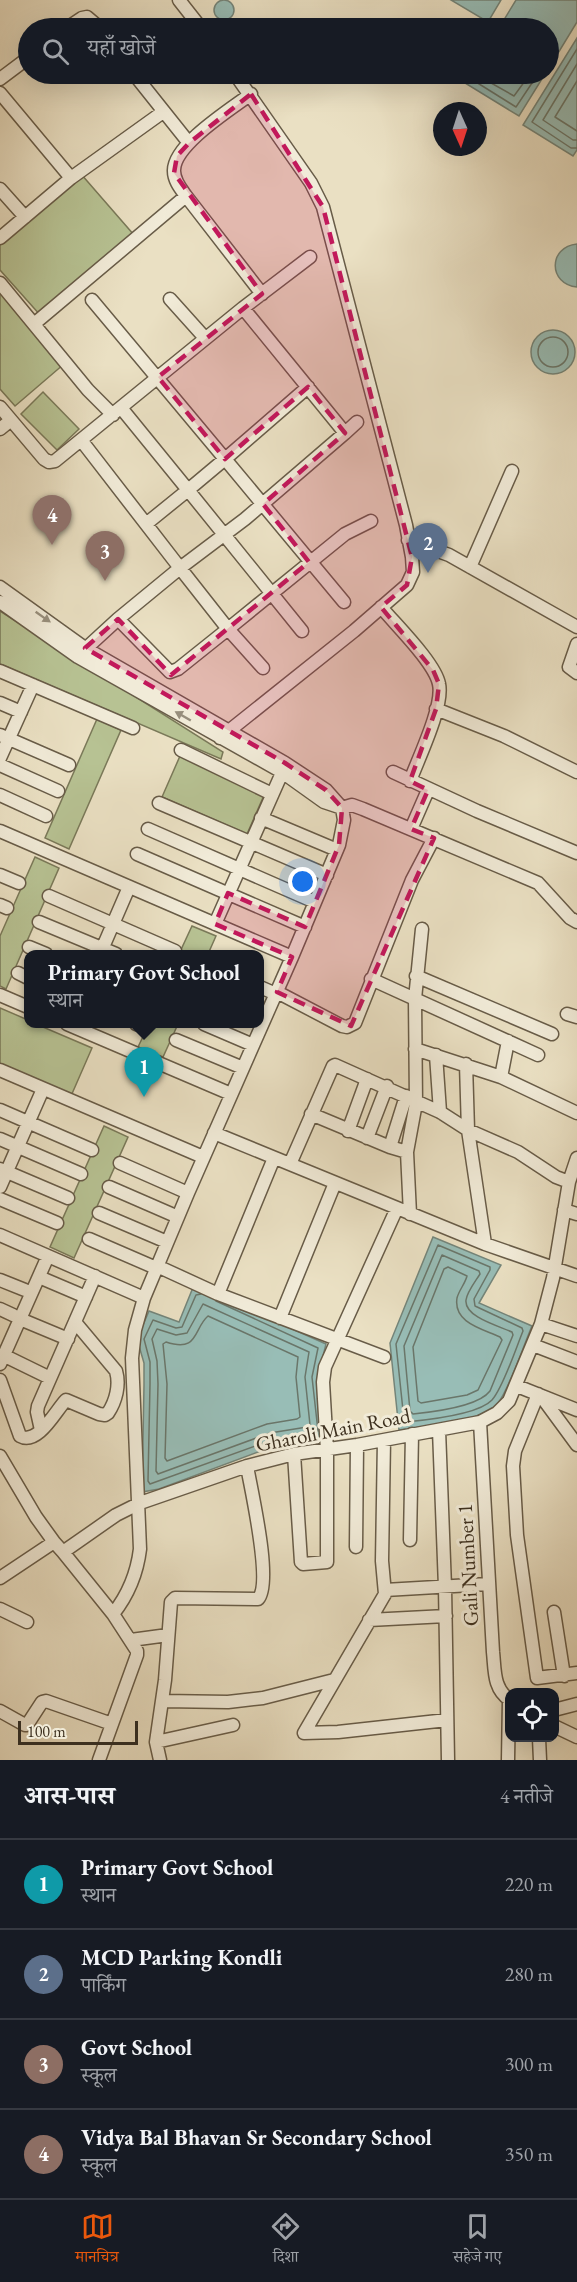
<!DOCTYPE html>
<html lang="hi">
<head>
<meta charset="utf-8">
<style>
  :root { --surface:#171b24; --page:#20242c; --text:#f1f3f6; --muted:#9ea1a6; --line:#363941; --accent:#ea580c }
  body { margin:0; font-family:"EB Garamond","Noto Serif Devanagari",serif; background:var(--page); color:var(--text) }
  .controls { position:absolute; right:18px; bottom:18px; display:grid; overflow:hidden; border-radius:12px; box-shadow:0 6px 24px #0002 }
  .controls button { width:54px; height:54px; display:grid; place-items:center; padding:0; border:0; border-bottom:2px solid var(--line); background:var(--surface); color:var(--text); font:30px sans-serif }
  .compass { position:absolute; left:433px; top:102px; width:54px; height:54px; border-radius:50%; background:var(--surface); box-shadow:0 6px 24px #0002; rotate:177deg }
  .scale { position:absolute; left:18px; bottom:15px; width:120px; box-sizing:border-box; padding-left:6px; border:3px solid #3d301f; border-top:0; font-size:16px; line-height:21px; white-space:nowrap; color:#3d301f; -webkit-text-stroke:4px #f1ebd8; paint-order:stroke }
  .you { position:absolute; left:303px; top:882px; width:21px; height:21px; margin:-15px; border:4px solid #fff; border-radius:50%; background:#1a73e8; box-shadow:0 0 0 9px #1a73e833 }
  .badge { display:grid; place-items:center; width:39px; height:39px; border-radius:50%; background:var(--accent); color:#fff; font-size:20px; font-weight:700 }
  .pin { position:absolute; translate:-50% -50px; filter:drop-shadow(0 2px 3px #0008) }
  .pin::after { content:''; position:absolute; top:32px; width:21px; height:18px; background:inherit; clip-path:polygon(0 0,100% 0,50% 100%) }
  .popup { position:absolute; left:24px; top:950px; width:240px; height:78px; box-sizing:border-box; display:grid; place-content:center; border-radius:12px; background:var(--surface); filter:drop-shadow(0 2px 4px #0005); font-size:20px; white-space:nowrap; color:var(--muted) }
  .popup b { font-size:22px; color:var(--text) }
  .popup::after { content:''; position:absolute; left:50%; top:100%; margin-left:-12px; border:12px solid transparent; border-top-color:var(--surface) }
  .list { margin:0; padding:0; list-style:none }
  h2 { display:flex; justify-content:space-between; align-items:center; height:78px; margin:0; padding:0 24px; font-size:26px }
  h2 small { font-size:20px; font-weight:400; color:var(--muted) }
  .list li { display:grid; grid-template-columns:39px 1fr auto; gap:18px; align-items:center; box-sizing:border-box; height:90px; padding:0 24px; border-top:2px solid var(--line) }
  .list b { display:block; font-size:22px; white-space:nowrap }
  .list p { margin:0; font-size:20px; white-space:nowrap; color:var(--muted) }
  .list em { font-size:20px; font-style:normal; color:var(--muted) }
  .icon { flex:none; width:33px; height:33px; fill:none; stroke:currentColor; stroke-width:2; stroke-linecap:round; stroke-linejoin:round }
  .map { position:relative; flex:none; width:577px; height:1760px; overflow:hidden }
  .search { position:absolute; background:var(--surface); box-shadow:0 6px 24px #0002; left:18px; right:18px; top:18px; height:66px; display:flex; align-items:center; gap:15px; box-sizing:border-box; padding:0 21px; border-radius:33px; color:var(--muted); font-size:22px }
  .sheet { height:438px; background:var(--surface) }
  nav { display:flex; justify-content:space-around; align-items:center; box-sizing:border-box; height:84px; border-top:2px solid var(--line); background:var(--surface); font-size:16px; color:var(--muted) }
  nav a { display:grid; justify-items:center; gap:3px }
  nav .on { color:var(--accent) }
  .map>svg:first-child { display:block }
</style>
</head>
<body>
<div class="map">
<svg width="577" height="1760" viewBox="0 0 577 1760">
  <rect width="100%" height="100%" fill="#eae0c3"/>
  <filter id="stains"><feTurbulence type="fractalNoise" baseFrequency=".00333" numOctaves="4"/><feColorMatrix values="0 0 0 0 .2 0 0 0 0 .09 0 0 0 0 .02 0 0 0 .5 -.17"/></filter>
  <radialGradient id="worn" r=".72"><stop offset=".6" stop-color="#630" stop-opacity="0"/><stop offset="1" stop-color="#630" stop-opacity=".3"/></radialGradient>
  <path fill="#b7c293" stroke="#7a7959" stroke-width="1.5" d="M81,174L134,235L41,316L0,270V245Z
    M0,290L64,364L15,406L0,389Z
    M43,392L79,429L57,450L21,414Z
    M0,611L223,752L221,759L0,664Z
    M97,719L121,730L69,849L45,838Z
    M180,756L265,793L247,834L162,797Z
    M35,857L59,868L6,989L0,986V936Z
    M192,926L216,936L208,954H179Z
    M0,1008L28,1020V1024H36L92,1048L71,1096L0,1065Z
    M149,1024H178L163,1057L138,1047Z
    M104,1126L128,1137L74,1258L50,1247Z"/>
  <path fill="#98bdb6" stroke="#74857a" stroke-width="1.5" d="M214 10a10 10 0 1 1 20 0a10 10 0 1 1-20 0Z
    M451,0H501L488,22Z
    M516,0H577V22L549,68L548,28H499Z
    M577,38V150L573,156L523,125Z
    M471,74H545L519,116L465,83Z
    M577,244V287C548,284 548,247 577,244Z
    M531 352a22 22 0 1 1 44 0a22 22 0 1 1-44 0Z
    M433,1237L501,1265L479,1303L532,1326C524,1344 509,1390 498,1403C481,1423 424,1426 399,1430L390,1343Z
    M194,1285L326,1344L318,1376L325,1438L274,1446L159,1489L142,1492L144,1385V1363L137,1339L149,1311L179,1322Z"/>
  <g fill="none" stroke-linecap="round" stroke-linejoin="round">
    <path stroke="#6a766a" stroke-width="1.5" d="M577,49L532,122L571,148H577
      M577,64L543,120L573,140H577
      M476,74V82L516,107L538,74
      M483,74L484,79L514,96L530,74
      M577,81L555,117L577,131
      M538 352a15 15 0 1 1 30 0a15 15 0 1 1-30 0Z
      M438,1245L490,1267V1270L474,1299L475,1306L522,1328L523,1331C516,1348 503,1388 492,1400C478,1415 427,1420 406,1422L404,1420L396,1344Z
      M442,1255L479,1271L480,1274C475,1282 467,1292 466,1300C464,1317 499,1326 512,1332L513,1335L490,1391C478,1407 433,1412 413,1414L410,1411L404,1346Z
      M448,1267L467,1276C465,1284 459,1290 457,1298C453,1323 483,1329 500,1337L502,1340L478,1390L467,1395L421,1403L418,1401L413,1347L444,1269Z
      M201,1294L196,1295L182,1327L176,1328L153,1320L144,1339L150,1362V1384L148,1481L150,1484L272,1440L318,1431L312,1377L318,1348L216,1301
      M203,1304L309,1352L305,1377L310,1425L307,1427L270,1433L158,1474L156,1471L158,1384L157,1361L152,1339L157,1329L176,1335L187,1333Z
      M208,1316L298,1357L296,1377L300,1417L297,1419L267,1424L167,1461L165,1458L167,1384L163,1344L166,1342C199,1353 193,1329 208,1316Z"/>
    <g stroke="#685c48" stroke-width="15">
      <path id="minor" d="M179,0L201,28
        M67,28L82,18L87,17L100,28
        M134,74L189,143
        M0,79L28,58
        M0,93L71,178L0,238
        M251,94C231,109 173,145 174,171C174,181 181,189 186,196L262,294
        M71,178L163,112
        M0,189L25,217
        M0,283L88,390L113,415
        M170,299L205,338
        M92,300L225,459L308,387
        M243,308L345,433L357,422
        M34,324L186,196
        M0,407L44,459L49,462L55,461L243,308L310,257
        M122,409L188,490L146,524
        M0,429L11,420
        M408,540L449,555L577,627
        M470,567L512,471
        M0,587L85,648L285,763L326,790L342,808L344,820L339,845L292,957L188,1193L144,1298L135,1330L132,1358L140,1549C137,1574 128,1595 113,1614
        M0,602L78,657L282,772L324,802L342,808L352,805L363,809L538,883L570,918L577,922
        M381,607C396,625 435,663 439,684C444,706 418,759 410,781
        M118,619L170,672L178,669L228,629L180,568L245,519L345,433
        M302,631L188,490L225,459L344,602
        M577,644L569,667L577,673
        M81,653L118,619L180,568L81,440
        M263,668L228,629L345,534L371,521
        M0,671L133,728
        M0,703L21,712
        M436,709L504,736L577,772
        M0,735L69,765
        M220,738L354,631L407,585L413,572L412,557L406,525L323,207L311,183L235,74
        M181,750L272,794
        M0,758L33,685
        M0,765L58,791
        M393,772L477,811L577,853
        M0,795L46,816
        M159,803L327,875
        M261,818L337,850
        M148,829L315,902
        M411,829L428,790
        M0,831L292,957
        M137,854L305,927
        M0,875L19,883
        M49,896L175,951
        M0,905L7,908
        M39,922L116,954
        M215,924L285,766
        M29,947L46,954
        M100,954L129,887
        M18,973L28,978
        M416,976L552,1034
        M371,979L538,1055
        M260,987L276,994
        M277,992L342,1026L347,1027L355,1023L412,880L434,838
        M0,995L28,1007
        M567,1014L577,1017
        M67,1024L231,1094
        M136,1024L146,1027
        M204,1024L253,1045
        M176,1040L243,1068
        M415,1049L501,1077L577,1113
        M436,1055L440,1112
        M466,1064L468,1130L485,1244
        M0,1070L203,1157
        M501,1077L508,1041
        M0,1110L92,1150
        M311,1114L390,1147L407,1152
        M348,1131L367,1079
        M214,1133L485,1244L577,1276
        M367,1138L387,1086
        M0,1139L81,1174
        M390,1147L406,1096
        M120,1163L188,1193
        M290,1164L333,1066L335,1065L440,1112L468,1130L518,1152L556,1177L569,1182
        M0,1169L68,1198
        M0,1187L43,1089
        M109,1187L178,1217
        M0,1199L57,1223
        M564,1210L577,1214
        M99,1213L167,1242
        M410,1214L407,1152L416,1103L415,999L422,929
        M0,1235L144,1298
        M89,1239L156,1268
        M157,1266L218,1294L384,1357
        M39,1277L86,1297
        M0,1280L25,1290
        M218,1294L274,1158
        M0,1309L13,1315
        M280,1318L335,1183
        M20,1319L68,1339
        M541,1324L577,1336
        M533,1345L577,1362
        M3,1355L50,1378
        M0,1364L48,1256
        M0,1380L20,1436C38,1446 56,1410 66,1400L99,1414L105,1415L108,1413C116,1401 120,1385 116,1371L75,1322
        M517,1386L577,1410
        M538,1394L515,1451L513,1466L517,1535L537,1678L577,1673
        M541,1396L577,1445
        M480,1422L493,1652C495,1670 493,1689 510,1700
        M41,1430L37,1412L38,1406L95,1276
        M439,1430L445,1587L448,1760
        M384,1440L382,1561L385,1594L304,1733L338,1732L447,1720
        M294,1454L301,1562L303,1564L327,1562V1450L323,1382L325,1367L397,1208
        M0,1456L36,1517L54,1542
        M410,1540L412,1434
        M356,1547L357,1445
        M63,1552L113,1614L137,1651V1655L99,1760
        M0,1578L54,1542L63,1552L116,1515L140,1503L247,1466L294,1454L357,1445L480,1422L497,1413L509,1401L541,1324L553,1278L569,1182L577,1158
        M385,1590L488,1584
        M0,1609L27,1622
        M554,1612L564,1676
        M369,1620L446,1616
        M131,1640L168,1635
        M163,1701L228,1702L263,1698L334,1680
        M554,1710L577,1704
        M0,1711L25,1725H27L42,1702L46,1701L112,1724
        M554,1726L577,1737
        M539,1738L540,1760
        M156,1742L233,1725
        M160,1760L156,1742L165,1680L171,1602L175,1598L258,1599C273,1583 251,1490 247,1466
        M508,1760L509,1700"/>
    </g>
    <use href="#minor" stroke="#f1ebd8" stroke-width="12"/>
  </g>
  <defs><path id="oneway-solid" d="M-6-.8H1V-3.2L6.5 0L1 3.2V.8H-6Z" transform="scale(1.5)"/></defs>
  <g fill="#978e7c">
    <use href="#oneway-solid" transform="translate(43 617) rotate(35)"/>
    <use href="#oneway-solid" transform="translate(183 716) rotate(-150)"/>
  </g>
  <path fill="#c2185b" fill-opacity="0.2" stroke="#c2185b" stroke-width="4.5" stroke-dasharray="12 8" stroke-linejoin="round" d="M251,94L323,207L412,557L407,585L381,607L433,670L439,684L436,709L410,781L428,790L411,829L434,838L351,1026L277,992L292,957L215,924L228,893L305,927L339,845L342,808L326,790L285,763L85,648L118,619L171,675L309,562L263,504L345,433L308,387L225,459L158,377L262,294L174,173L177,156L189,143Z"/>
  <g text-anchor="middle" stroke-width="6" stroke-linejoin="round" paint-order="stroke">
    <g font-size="21" fill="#3d301f" stroke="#f1ebd8">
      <text transform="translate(333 1430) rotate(-11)" y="7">Gharoli Main Road</text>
      <text transform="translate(468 1565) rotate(-93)" y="7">Gali Number 1</text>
    </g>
  </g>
  <rect width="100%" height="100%" filter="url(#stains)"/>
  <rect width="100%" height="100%" fill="url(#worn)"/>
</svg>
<div class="controls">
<button><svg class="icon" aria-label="locate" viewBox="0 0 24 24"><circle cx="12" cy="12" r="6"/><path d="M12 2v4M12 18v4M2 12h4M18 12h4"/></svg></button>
</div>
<svg class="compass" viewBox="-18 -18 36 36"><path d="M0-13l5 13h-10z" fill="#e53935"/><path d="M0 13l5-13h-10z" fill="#9ea1a6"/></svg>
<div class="scale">100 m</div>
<div class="you"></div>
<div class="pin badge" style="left:144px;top:1097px;background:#0f9aa8">1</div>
<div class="popup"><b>Primary Govt School</b>स्थान</div>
<div class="pin badge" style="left:428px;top:573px;background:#5c6f8a">2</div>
<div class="pin badge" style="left:105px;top:581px;background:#8d6e63">3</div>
<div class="pin badge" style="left:52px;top:545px;background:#8d6e63">4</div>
<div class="search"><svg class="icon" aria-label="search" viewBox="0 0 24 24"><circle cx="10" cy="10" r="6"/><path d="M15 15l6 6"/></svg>यहाँ खोजें</div>
</div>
<section class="sheet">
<h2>आस-पास<small>4 नतीजे</small></h2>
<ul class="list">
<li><span class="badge" style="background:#0f9aa8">1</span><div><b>Primary Govt School</b><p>स्थान</p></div><em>220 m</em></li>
<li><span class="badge" style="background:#5c6f8a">2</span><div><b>MCD Parking Kondli</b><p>पार्किंग</p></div><em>280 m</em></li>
<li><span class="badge" style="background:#8d6e63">3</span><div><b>Govt School</b><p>स्कूल</p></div><em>300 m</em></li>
<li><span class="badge" style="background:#8d6e63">4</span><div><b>Vidya Bal Bhavan Sr Secondary School</b><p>स्कूल</p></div><em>350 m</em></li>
</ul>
</section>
<nav>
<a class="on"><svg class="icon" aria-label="map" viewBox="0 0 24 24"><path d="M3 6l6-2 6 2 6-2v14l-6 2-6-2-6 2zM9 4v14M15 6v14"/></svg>मानचित्र</a>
<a><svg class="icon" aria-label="directions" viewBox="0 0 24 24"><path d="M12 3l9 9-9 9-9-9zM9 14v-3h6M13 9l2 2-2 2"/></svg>दिशा</a>
<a><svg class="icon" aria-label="saved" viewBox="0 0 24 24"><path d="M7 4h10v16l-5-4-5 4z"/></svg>सहेजे गए</a>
</nav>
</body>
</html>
